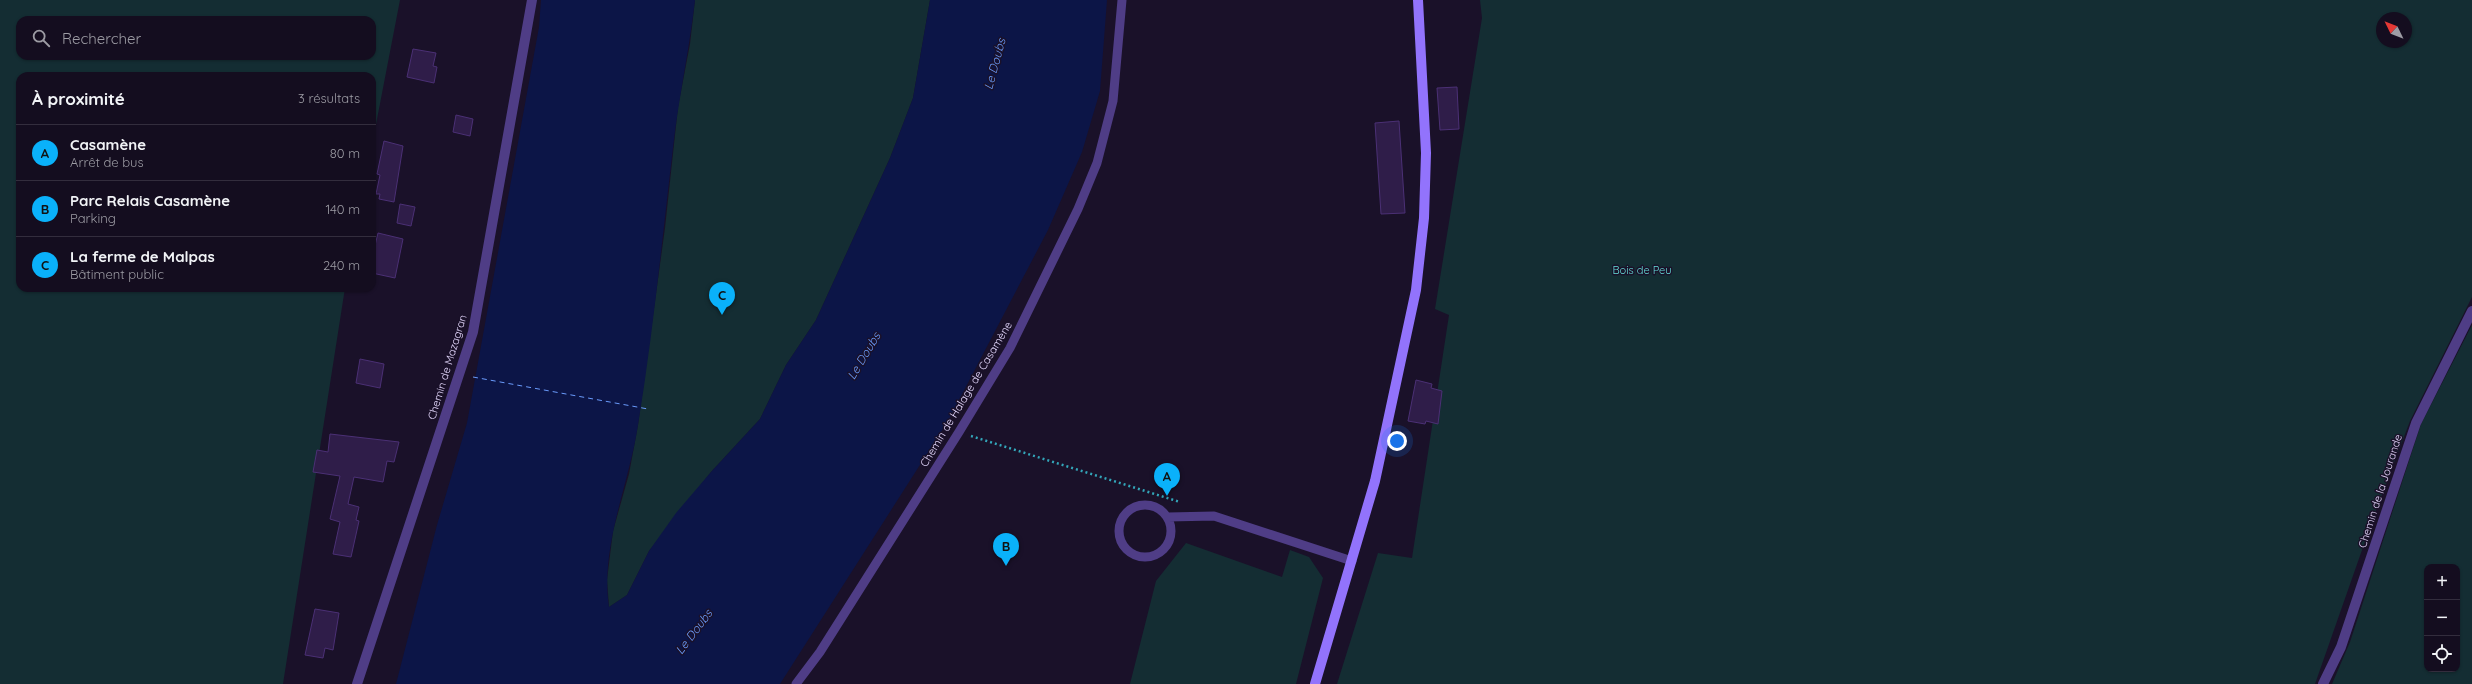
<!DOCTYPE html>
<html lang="fr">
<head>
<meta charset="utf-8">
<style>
  :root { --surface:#140d1f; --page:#211b2c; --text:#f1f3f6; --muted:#9d9ca4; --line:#332d3d; --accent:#0ab1fa }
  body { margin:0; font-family:Quicksand,sans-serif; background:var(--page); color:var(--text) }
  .controls { position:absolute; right:12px; bottom:12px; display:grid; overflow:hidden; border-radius:8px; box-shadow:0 1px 3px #0004 }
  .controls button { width:36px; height:36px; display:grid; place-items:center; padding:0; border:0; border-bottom:1px solid var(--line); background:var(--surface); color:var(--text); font:20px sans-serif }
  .compass { position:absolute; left:2376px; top:12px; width:36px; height:36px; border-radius:50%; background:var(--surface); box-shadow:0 1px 3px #0004; rotate:313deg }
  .you { position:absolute; left:1397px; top:441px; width:14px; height:14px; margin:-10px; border:3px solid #fff; border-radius:50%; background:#1a73e8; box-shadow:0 0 0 6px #1a73e833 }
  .badge { display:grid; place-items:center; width:26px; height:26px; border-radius:50%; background:var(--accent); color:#111; font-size:13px; font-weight:700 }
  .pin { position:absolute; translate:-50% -33px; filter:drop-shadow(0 1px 2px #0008) }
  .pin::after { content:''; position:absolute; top:21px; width:14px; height:12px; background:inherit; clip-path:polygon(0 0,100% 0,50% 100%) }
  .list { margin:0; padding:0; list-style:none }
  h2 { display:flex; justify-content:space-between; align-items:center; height:52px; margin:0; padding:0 16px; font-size:17px }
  h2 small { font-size:13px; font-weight:400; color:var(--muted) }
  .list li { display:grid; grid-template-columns:26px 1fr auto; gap:12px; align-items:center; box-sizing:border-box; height:56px; padding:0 16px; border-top:1px solid var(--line) }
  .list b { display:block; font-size:15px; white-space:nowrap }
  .list p { margin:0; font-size:13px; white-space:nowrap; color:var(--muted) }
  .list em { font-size:13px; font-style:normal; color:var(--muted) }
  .icon { flex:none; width:22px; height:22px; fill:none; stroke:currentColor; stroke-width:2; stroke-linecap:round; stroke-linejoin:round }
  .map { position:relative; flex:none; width:2472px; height:684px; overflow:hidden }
  .search { position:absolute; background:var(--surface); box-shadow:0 1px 3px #0004; left:16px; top:16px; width:360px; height:44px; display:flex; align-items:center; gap:10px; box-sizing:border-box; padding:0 14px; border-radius:12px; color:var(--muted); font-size:15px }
  .panel { position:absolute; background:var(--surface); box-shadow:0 1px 3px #0004; left:16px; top:72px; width:360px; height:220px; border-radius:12px }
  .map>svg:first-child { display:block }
</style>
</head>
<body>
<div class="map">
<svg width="2472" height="684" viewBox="0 0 2472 684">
  <rect width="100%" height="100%" fill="#1a1129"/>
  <path fill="#142d33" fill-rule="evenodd" d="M0,0H400L372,145V76H20V288H345L283,684H0ZM20,20H372V56H20Z
    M695,0H930L913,98L890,158L816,320L786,365L760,419L711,472L649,551L627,595L609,607L607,580L613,531L629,474L638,425L665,228L678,107L690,44Z
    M1480,0H2472V297L2410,421L2375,513L2315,684H1337L1378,553L1412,558L1449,315L1435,309L1482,18ZM2382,18H2406V42H2382Z
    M2472,325V684H2332L2350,642L2421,424ZM2427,567H2457V669H2427Z
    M1186,543L1282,577L1290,550L1309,557L1323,578L1296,684H1130L1156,581Z"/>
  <path fill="#0c1547" d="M541,0H695C690,44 681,87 675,131C663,229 654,328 638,425C629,485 600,546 609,607L627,595L649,551L676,513L711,472L760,419L786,365L816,320L890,158L913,98L930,0H1107L1100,91L1082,152L1048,230L948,421L780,684H396L437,525L467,423L539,27Z"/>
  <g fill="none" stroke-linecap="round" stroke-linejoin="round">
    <path stroke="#6a9bfc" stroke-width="1" stroke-dasharray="5 4" stroke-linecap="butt" d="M473,377L648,409"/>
  </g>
  <path fill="#2f1d49" stroke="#4b3075" d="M413,49L436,53L433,66L437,67L434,83L407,77Z
    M1457,87L1459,129L1440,130L1437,88Z
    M456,115L473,119L470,136L453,132Z
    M1399,121L1405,213L1381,214L1375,123Z
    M384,141L403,146L394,202L379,199L380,194H376L380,175L377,174Z
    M400,204L415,207L411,226L397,223Z
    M378,233L403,239L395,278L372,273V258Z
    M360,359L384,364L380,388L356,383Z
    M1416,380L1432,384L1431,388L1442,391L1438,424L1426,421L1425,424L1408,421Z
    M330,434L399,442L394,462L387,461L383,482L354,477L348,504L359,507L356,520L359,521L351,557L333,554L340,522L330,519L340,476L313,472L317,450L328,452Z
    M315,609L339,613L333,650L325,648L323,658L305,655Z"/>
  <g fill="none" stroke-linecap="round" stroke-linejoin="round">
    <path stroke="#33a6b9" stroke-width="2.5" stroke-dasharray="2 3" stroke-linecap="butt" d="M971,436L1180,502"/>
    <path stroke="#4f3d86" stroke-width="9" d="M1119 531a26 26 0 1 1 52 0a26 26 0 1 1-52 0Z
      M1168,517L1214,516L1352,561
      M796,684L820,652L959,432L1010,348L1078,209L1097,163L1113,101L1122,0"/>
    <path stroke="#4f3d86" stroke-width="10" d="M357,684L473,332L532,0
      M2323,684L2341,647L2416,423L2472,311"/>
    <path stroke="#9273fc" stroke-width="10" d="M1315,684L1375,481L1416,290L1424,218L1426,153L1418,0"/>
  </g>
  <g text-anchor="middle" stroke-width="3" stroke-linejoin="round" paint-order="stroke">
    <g font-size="11" fill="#65ded8" stroke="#1a1129">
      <text x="1642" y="274">Bois de Peu</text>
    </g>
    <g font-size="11" fill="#e5d9fe" stroke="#1a1129">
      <text transform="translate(447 367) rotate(-73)" y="4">Chemin de Mazagran</text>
      <text transform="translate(966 394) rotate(-59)" y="4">Chemin de Halage de Casamène</text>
      <text transform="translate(2380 491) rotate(-72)" y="4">Chemin de la Jourande</text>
    </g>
    <g font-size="12" font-style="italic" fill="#6a9bfc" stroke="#1a1129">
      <text transform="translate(995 64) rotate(-75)" y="4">Le Doubs</text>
      <text transform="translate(864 356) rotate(-59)" y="4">Le Doubs</text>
      <text transform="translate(694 632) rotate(-53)" y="4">Le Doubs</text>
    </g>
  </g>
</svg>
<div class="controls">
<button>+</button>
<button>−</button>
<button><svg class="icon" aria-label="locate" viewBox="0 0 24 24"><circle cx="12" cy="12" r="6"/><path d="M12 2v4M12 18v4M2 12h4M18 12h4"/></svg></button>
</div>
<svg class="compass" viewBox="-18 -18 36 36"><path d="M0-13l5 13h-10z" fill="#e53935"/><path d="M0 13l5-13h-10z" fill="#9d9ca4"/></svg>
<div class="you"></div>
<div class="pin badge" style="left:1167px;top:496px">A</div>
<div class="pin badge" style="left:1006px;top:566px">B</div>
<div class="pin badge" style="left:722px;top:315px">C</div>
<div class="search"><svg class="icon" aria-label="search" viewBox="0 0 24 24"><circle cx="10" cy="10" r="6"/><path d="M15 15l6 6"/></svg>Rechercher</div>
<section class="panel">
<h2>À proximité<small>3 résultats</small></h2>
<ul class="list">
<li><span class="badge">A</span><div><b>Casamène</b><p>Arrêt de bus</p></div><em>80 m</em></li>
<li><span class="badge">B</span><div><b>Parc Relais Casamène</b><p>Parking</p></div><em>140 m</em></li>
<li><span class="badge">C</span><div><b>La ferme de Malpas</b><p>Bâtiment public</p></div><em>240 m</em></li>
</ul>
</section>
</div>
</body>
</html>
